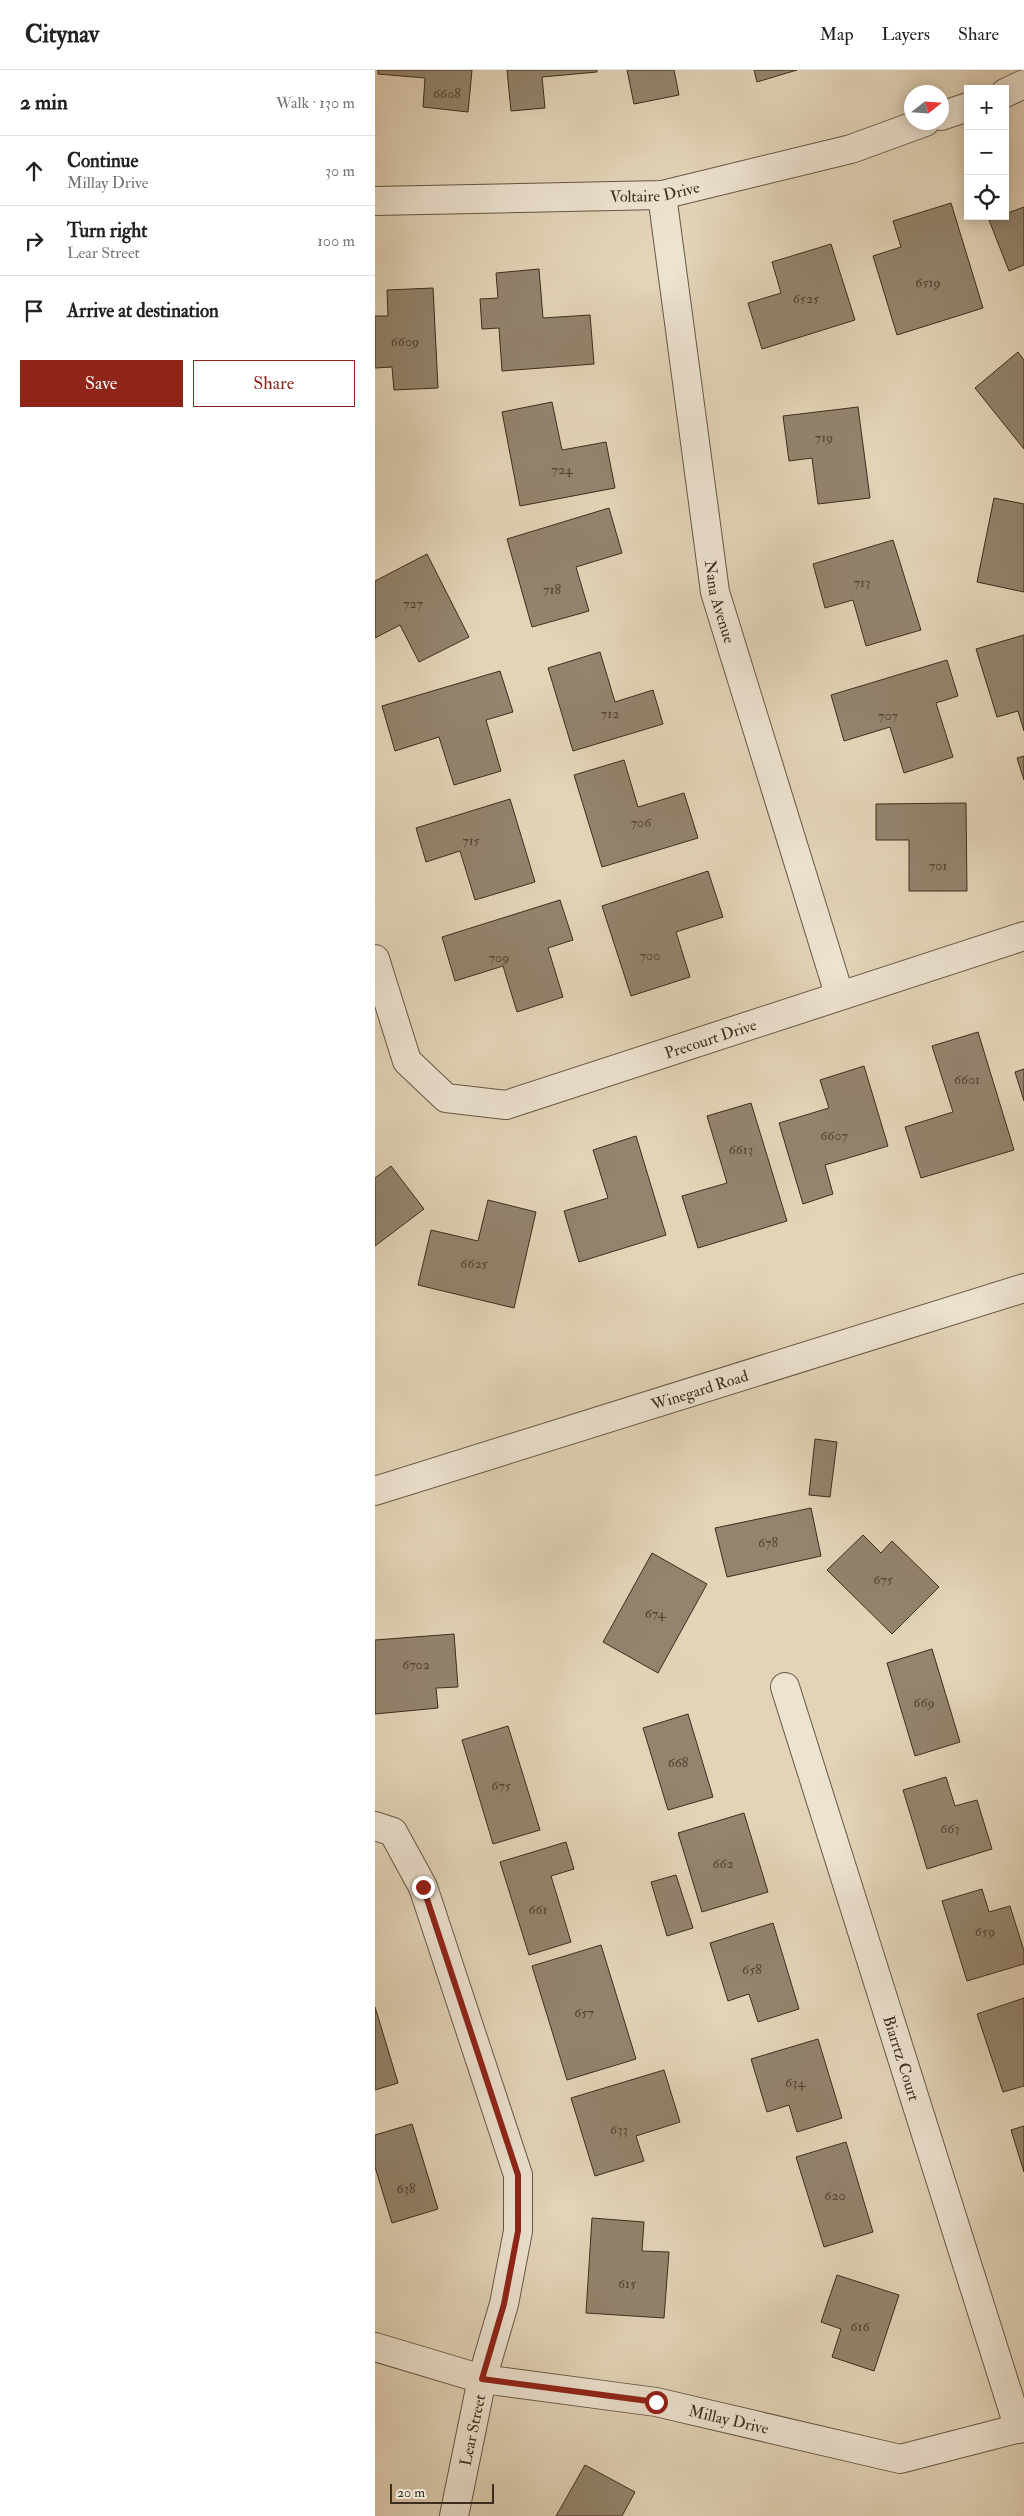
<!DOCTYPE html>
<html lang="en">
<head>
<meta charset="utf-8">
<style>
  :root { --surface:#fff; --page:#f2f2f2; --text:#222; --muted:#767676; --line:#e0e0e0; --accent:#8f2418 }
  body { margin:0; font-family:"IM FELL Double Pica",serif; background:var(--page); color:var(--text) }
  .controls { position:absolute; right:15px; top:15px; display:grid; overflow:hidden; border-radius:0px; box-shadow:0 2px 12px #0003 }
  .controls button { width:45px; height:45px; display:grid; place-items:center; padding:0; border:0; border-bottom:1px solid var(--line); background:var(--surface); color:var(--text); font:25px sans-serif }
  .compass { position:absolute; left:529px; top:15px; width:45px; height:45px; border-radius:50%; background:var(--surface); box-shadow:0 2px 12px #0003; rotate:73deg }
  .scale { position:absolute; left:15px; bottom:12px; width:104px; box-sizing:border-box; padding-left:5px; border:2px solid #3c2d1e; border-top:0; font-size:14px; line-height:18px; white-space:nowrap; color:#3c2d1e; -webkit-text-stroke:4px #ede3d1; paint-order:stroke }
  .stop { position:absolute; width:15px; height:15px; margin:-11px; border:4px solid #8f2418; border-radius:50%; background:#fff }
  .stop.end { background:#8f2418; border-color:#fff; box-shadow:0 1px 5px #0008 }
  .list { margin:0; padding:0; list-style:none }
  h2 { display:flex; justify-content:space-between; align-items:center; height:65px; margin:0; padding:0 20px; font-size:21px }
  h2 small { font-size:16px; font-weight:400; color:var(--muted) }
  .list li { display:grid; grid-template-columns:32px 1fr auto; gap:15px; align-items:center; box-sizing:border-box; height:70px; padding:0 20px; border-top:1px solid var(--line) }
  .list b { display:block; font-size:19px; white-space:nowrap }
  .list p { margin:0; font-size:16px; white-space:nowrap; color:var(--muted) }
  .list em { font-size:16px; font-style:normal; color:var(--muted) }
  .actions { display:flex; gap:10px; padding:15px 20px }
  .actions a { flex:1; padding:11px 0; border:1px solid var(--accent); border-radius:0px; text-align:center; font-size:18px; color:var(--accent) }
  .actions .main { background:var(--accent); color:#fff }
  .icon { flex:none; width:28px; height:28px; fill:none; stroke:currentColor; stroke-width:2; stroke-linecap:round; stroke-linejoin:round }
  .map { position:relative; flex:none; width:649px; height:2446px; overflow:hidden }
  header { display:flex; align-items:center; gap:30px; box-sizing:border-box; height:70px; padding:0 25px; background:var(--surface); border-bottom:1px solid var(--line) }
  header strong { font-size:24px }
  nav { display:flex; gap:28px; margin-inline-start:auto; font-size:18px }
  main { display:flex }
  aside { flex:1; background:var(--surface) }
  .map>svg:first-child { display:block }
</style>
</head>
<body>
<header>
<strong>Citynav</strong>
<nav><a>Map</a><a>Layers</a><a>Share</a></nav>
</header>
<main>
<aside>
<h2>2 min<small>Walk · 130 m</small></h2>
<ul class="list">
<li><svg class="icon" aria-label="ahead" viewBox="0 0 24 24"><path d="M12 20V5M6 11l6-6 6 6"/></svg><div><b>Continue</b><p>Millay Drive</p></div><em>30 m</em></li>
<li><svg class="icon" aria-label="right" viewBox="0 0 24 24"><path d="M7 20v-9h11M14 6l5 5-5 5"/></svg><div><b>Turn right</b><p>Lear Street</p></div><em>100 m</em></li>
<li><svg class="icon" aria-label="arrive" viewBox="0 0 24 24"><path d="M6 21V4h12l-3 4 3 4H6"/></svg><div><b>Arrive at destination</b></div></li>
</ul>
<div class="actions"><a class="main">Save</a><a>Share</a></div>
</aside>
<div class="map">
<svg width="649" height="2446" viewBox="0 0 649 2446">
  <rect width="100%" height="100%" fill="#e3d4b8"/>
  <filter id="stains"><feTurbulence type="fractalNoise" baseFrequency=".004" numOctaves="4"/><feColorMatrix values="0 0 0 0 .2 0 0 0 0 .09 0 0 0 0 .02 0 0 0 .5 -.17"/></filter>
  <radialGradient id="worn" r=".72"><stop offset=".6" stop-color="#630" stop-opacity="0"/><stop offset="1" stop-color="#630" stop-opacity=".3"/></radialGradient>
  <path fill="#93846e" stroke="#3c2d1e" d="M3,0H97L93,42L48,37L50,8L3,4Z
    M132,0H222V2L167,7L170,38L136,41Z
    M252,0H299L304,25L259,34Z
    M379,0H422L382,12Z
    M576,133L608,238L522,265L498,186L526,177L518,151Z
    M649,137V195L634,201L614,150L630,146V144Z
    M456,174L480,250L387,279L373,233L406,223L397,192Z
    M164,199L168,248L215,245L219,294L127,301L124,258L107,259L105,229L123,228L121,203Z
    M58,218L63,318L19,320L17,297L0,298V246H13L12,220Z
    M643,282L649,290V379L600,318Z
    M177,332L187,380L231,372L240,418L145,436L127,342Z
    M483,337L495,428L443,434L437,388L414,391L408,346Z
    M619,428L649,434V522L602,512Z
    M234,438L247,483L201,497L214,541L157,557L132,469Z
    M518,470L546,560L491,576L478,530L450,538L438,494Z
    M52,484L94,567L44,592L25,555L0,568V511Z
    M649,565V661L643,641L622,647L601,579Z
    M225,582L240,632L278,620L288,654L198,681L173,598Z
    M572,590L583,626L561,633L578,687L529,703L515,657L469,671L456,625Z
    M125,601L138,642L111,650L126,701L79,715L64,667L20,681L7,636Z
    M649,686V710L642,688Z
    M249,690L263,737L309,723L323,768L227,797L199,705Z
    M135,729L160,812L100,830L85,781L51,792L41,758Z
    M591,733L592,821H534V770H501V734Z
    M333,801L348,847L301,862L315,907L256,926L227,836Z
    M185,830L198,870L173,878L188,927L142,942L128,896L80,911L67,867Z
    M603,962L639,1080L546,1108L530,1057L578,1042L557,976Z
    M489,996L513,1076L450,1095L458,1124L428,1134L404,1053L454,1038L445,1010Z
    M649,999V1031L640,1002Z
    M376,1033L412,1151L323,1178L307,1126L352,1113L332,1046Z
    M261,1066L291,1165L204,1192L189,1141L233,1128L218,1080Z
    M16,1096L49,1139L0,1176V1108Z
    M113,1130L161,1142L139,1238L43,1215L56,1160L103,1171Z
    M440,1369L462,1372L455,1427L434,1425Z
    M436,1438L446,1486L352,1507L340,1458Z
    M488,1465L506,1483L517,1471L564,1517L517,1564L452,1500Z
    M277,1483L332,1514L283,1603L228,1572Z
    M79,1564L83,1617L61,1618L63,1638L0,1644V1570Z
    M557,1579L585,1672L540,1686L512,1593Z
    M313,1644L338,1727L293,1740L268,1658Z
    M133,1656L165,1760L118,1774L87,1670Z
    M571,1707L580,1736L602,1730L617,1779L552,1799L528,1720Z
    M369,1743L393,1822L327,1842L303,1763Z
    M191,1772L199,1799L176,1806L196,1872L154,1885L125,1792Z
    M301,1805L318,1858L292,1866L276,1812Z
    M607,1819L614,1842L635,1836L649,1881V1894L592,1911L567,1831Z
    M398,1853L424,1939L383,1952L374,1924L353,1931L335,1873Z
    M226,1875L261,1989L192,2010L157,1896Z
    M649,1928V2016L628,2022L602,1944Z
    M0,1937L23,2013L0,2020Z
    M443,1969L467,2048L422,2062L414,2035L392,2042L376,1989Z
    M289,2000L305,2052L261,2066L269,2091L220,2106L196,2028Z
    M37,2054L63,2139L17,2153L0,2097V2065Z
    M649,2056V2102L636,2060Z
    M471,2072L498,2162L449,2177L421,2087Z
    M217,2148L269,2152L267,2181L294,2182L289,2248L211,2243Z
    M462,2205L524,2225L499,2301L457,2287L466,2259L446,2252Z
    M210,2395L260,2422L247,2446H181Z"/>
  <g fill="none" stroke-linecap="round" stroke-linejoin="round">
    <g stroke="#665744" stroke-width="30">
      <g id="minor">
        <path d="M630,23L649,14"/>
        <path d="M566,46L593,37"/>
        <path id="s1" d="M287,125L340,522L464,924"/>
        <path id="s2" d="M0,131L287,125L476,79L550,52"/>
        <path id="s3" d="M0,889L32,991L71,1028L131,1035L649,866"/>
        <path id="s4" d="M0,1421L649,1218"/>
        <path id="s5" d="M410,1617L644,2359"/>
        <path d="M0,1756L18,1762L48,1817L143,2105V2161L129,2234L107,2309L79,2446"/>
        <path id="s6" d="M0,2277L107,2309L281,2332L525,2389L649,2357"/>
      </g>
    </g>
    <use href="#minor" stroke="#ede3d1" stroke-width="28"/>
  </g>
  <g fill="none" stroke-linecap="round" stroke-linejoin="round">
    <path stroke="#8f2418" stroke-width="6" d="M48,1817L143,2105V2161L129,2234L107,2309L281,2332"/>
  </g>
  <g text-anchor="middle" stroke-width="4" stroke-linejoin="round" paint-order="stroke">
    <g font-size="14" fill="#524332">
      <text x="72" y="28">6608</text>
      <text x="553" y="217">6519</text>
      <text x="431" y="233">6525</text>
      <text x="30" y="276">6609</text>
      <text x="449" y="372">719</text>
      <text x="187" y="404">724</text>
      <text x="487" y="517">713</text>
      <text x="177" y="524">718</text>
      <text x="38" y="538">727</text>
      <text x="235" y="648">712</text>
      <text x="513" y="650">707</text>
      <text x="266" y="757">706</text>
      <text x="96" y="775">715</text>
      <text x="563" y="800">701</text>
      <text x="275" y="890">700</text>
      <text x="124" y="892">709</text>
      <text x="592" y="1014">6601</text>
      <text x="459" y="1070">6607</text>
      <text x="366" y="1084">6613</text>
      <text x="99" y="1198">6625</text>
      <text x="393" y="1477">678</text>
      <text x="508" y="1514">675</text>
      <text x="280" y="1548">674</text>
      <text x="41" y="1599">6702</text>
      <text x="549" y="1637">669</text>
      <text x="303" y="1697">668</text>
      <text x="126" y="1720">675</text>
      <text x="575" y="1763">663</text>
      <text x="348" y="1798">662</text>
      <text x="163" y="1844">661</text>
      <text x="610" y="1866">659</text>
      <text x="377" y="1904">658</text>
      <text x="209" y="1947">657</text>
      <text x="420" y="2017">634</text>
      <text x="244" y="2064">633</text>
      <text x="31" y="2123">638</text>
      <text x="460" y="2130">620</text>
      <text x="252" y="2218">615</text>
      <text x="485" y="2261">616</text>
    </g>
    <g font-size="16" fill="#3c2d1e" stroke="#ede3d1">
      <text dy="6" stroke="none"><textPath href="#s2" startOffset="280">Voltaire Drive</textPath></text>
      <text dy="6" stroke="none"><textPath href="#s1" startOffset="411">Nana Avenue</textPath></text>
      <text dy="6" stroke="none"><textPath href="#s3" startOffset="436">Precourt Drive</textPath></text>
      <text dy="6" stroke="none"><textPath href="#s4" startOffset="340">Winegard Road</textPath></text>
      <text dy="6" stroke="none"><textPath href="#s5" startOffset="389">Biarrtz Court</textPath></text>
      <text dy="6" stroke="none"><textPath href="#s6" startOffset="362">Millay Drive</textPath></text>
      <text transform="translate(97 2360) rotate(-78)" y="6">Lear Street</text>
    </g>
  </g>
  <rect width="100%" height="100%" filter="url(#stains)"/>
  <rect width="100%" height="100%" fill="url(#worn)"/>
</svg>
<div class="controls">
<button>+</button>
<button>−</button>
<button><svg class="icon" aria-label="locate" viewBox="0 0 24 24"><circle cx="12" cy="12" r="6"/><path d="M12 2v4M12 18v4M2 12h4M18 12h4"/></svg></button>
</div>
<svg class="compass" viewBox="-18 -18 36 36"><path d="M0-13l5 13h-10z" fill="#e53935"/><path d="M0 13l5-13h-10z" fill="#767676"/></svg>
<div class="scale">20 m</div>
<div class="stop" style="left:281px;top:2332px"></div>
<div class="stop end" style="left:48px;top:1817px"></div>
</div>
</main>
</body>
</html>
